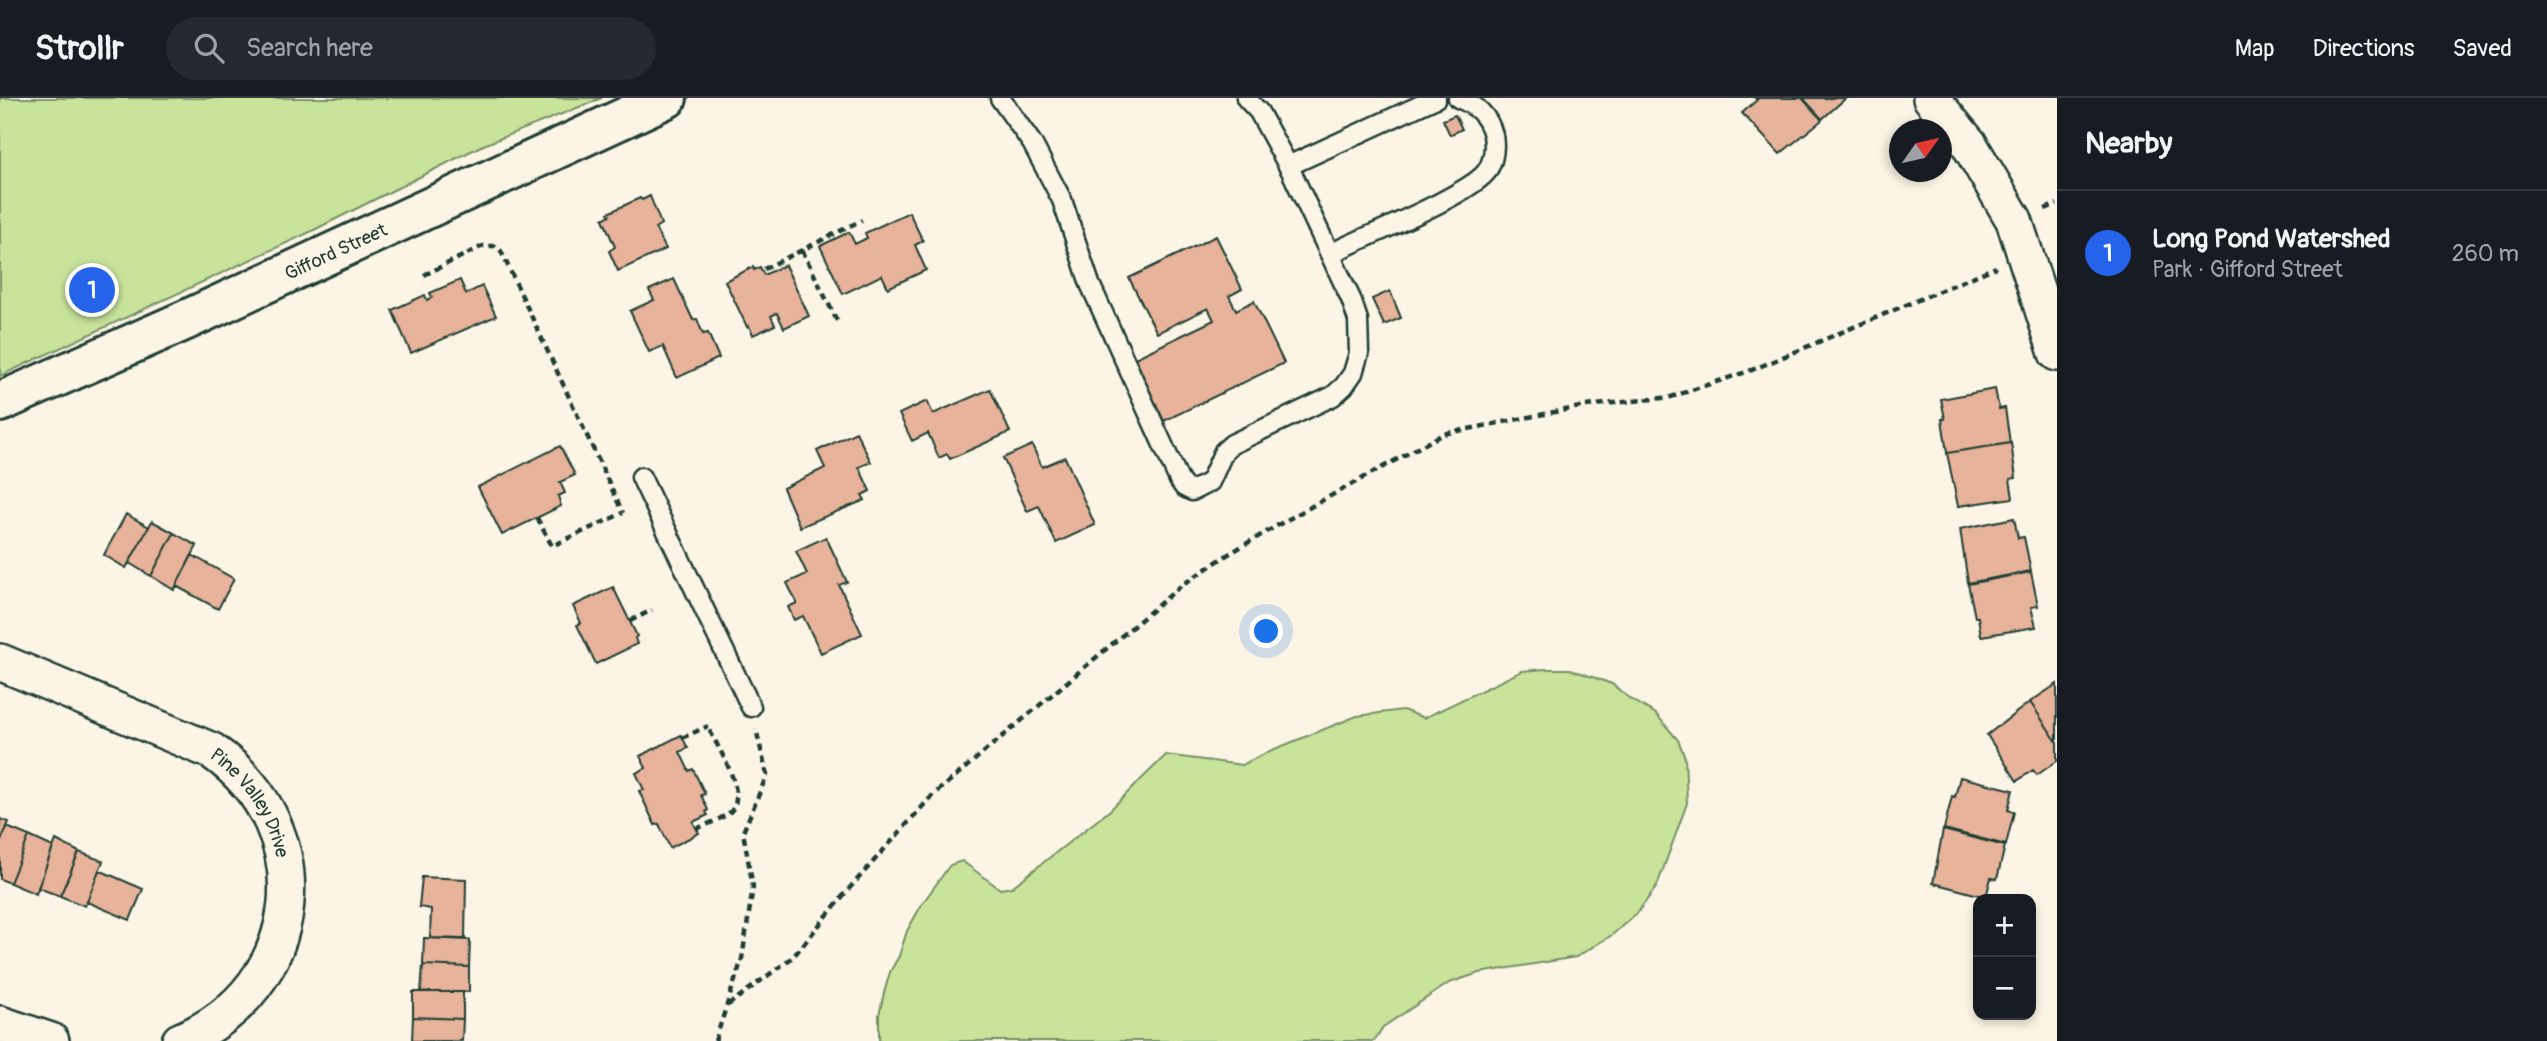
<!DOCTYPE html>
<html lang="en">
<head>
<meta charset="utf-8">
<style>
  :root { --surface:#171b24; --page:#242831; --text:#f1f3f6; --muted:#9ea1a6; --line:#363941; --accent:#2563eb }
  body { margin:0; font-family:Pangolin,sans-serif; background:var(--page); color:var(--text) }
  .controls { position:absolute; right:21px; bottom:21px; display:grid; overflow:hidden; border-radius:14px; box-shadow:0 4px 10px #0003 }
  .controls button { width:63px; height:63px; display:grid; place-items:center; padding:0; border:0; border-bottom:2px solid var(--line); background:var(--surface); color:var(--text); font:35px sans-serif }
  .compass { position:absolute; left:1889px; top:21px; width:63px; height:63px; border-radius:50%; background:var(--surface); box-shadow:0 4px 10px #0003; rotate:56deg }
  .you { position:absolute; left:1267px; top:534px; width:24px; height:24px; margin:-18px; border:5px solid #fff; border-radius:50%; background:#1a73e8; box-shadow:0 0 0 10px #1a73e833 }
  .badge { display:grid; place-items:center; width:46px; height:46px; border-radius:50%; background:var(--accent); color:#fff; font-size:23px; font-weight:700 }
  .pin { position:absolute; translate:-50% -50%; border:4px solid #fff; box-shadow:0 2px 7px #0006 }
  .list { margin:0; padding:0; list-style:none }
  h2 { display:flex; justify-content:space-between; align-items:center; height:91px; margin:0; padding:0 28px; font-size:30px }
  h2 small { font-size:23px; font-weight:400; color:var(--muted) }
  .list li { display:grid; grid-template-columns:46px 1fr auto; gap:21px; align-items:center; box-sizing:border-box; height:126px; padding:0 28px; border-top:2px solid var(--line) }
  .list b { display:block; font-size:26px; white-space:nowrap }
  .list p { margin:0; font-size:23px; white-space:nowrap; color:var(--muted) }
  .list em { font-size:23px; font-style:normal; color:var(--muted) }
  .icon { flex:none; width:38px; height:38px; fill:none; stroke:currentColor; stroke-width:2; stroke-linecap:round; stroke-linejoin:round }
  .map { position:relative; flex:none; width:2057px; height:943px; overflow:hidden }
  header { display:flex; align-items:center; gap:42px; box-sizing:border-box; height:98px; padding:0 35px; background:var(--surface); border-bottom:2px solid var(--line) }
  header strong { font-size:33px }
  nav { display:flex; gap:38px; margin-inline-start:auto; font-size:24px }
  .search { width:490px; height:63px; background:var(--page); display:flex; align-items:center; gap:18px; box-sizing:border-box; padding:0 24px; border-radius:38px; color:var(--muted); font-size:26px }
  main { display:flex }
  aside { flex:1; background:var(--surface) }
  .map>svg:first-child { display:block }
</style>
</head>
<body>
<header>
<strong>Strollr</strong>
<div class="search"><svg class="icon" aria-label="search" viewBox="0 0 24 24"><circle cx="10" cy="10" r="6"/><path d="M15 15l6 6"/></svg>Search here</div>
<nav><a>Map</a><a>Directions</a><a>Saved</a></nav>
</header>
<main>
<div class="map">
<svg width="2057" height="943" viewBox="0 0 2057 943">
  <rect width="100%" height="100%" fill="#fcf5e5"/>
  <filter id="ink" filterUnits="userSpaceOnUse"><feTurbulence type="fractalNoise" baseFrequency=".0143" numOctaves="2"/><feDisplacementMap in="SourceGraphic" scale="14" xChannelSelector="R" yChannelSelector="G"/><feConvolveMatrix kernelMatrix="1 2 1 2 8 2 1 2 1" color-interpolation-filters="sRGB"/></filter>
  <g filter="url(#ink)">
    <path fill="#c8e49b" stroke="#749068" stroke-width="2" d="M0,0H602L481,48L310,134L0,278Z
      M1546,571H1570L1612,586L1630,601L1656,616L1678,642L1685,659L1687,705L1657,788L1638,814L1612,837L1576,859L1479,875L1449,885L1383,929L1374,943H879V917L884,895L890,874L899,858L907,833L922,806L950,767L962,763L1000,791L1012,789L1109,713L1166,657L1242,667L1270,653L1357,618L1403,612L1424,620L1522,573Z"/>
    <path fill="#e7b39a" stroke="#1f3d34" stroke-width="2" d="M1755,0H1802L1822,22L1780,56L1742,15L1757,2Z
      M1803,0H1846L1822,21Z
      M1455,17L1462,31L1450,37L1443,22Z
      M650,98L661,126L655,130L666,151L618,173L609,153L615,149L603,121L610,117L608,115L640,100L642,102Z
      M909,114L923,143L915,147L926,172L888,190L882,177L843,196L820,148L849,134L855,146L867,140L865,135Z
      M1216,138L1242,191L1229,198L1236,212L1254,203L1284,265L1164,323L1133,261L1214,222L1208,210L1157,235L1129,180Z
      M785,167L809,218L784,230L777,215L771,218L775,227L753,237L749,228L747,229L725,183L753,169L754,172L760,169L764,177Z
      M674,181L693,222L697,221L703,236L708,235L719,260L677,280L663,248L649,254L630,213L654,202L649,192Z
      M460,182L466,196L482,188L496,218L411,255L392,212L425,197L427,202L432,199L430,195Z
      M1390,193L1401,220L1384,227L1372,201Z
      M990,291L1010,334L950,361L947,356L939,360L928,335L912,343L899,316L927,303L933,316Z
      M1995,291L1999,311L2005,310L2010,345L1947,355L1942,321H1945L1941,301Z
      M856,334L871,364L859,369L870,393L862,397L865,402L800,429L783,390L825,370L817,353Z
      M2011,345L2016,380L2010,381L2013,400L1958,408L1947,355Z
      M1032,347L1042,369L1065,359L1095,427L1056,445L1039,408L1027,413L1003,360Z
      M560,348L575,377L560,384L565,395L558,398L561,408L502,437L478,389Z
      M126,416L149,429L126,470L104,457Z
      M2014,420L2018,440L2024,439L2031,473L1968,485L1960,431Z
      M152,423L174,435L151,478L129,465Z
      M174,435L197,448L174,492L151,478Z
      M826,439L847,484L839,487L862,536L821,555L803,518L794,522L788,509L797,505L787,485L807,476L796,453Z
      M192,457L234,481L218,511L176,488Z
      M2031,474L2038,508L2031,509L2036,529L1981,538L1978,519H1975L1968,486Z
      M613,489L637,538L635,540L637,546L596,566L577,527L581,525L573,508Z
      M2057,586V644L2030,604Z
      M2030,604L2057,644V663L2037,677L2033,672L2017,683L1987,637Z
      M681,637L688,650L680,654L689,673L693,671L705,696L701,697L708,712L706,714L708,717L693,724L699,735L670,750L659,726L655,727L639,693L644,692L636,675L646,670L640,658Z
      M1960,679L2013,692L2008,712L2014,714L2006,747L1944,731L1952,698L1955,699Z
      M0,721L9,724L0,745Z
      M7,729L29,738L10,785L0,781V745Z
      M1943,732L2005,748L1997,781L1991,780L1986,799L1933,785Z
      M29,738L53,749L36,796L10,785Z
      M56,742L79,754L60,798L38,790Z
      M79,754L103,763L85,808L60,798Z
      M99,772L143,791L130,822L87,804Z
      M422,779L466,781L465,841L430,840L431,811L419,809Z
      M424,840L470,842L469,869L423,867Z
      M423,867L469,869V894H421Z
      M413,894H463V921L413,919Z
      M413,919L463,921L462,943H412Z"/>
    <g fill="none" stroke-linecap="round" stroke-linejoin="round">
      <g stroke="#1f3d34" stroke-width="23">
        <path id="lane" d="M1000,0L1032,45L1062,102L1090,186L1179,382L1184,389L1192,393L1210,384L1224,353L1232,346L1333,298L1344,288L1353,275L1359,255L1358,222L1351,201L1291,73L1259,14L1246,0
          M1288,68L1436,0
          M1330,156C1361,140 1470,97 1487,73C1494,62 1495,49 1493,37C1488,17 1476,7 1458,0
          M641,379L751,609"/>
      </g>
      <g stroke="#1f3d34" stroke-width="40">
        <g id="street">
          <path d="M1931,0L1969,46L2014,122L2057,255"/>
          <path id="s1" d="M0,564L212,653C324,731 307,891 180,943"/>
          <path d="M0,926L51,943"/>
        </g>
      </g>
      <g stroke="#1f3d34" stroke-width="44">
        <g id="secondary">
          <path id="s2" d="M0,304L186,222L667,0"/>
        </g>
      </g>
      <path stroke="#1f3d34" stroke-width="4.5" stroke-dasharray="7 5" stroke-linecap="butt" d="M2045,111L2057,106
        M802,152L839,227
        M764,171L862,122
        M424,177L483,148H495L501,153L623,415
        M537,420L552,448L623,415
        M630,523L652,512
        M682,640L708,628
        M696,731C707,726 723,721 731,713C748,695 718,650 709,631
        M728,907L793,859L847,793L932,698L1182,487L1227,457L1285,423L1443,336L1585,308L1671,299L1752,272L1996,169
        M715,943L742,861L753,789L743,734L767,677L756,631"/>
      <use href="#lane" stroke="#fcf5e5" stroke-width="18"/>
      <use href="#street" stroke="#fcf5e5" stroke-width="35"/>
      <use href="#secondary" stroke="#fcf5e5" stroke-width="38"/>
    </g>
  </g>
  <g text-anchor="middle" stroke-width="7" stroke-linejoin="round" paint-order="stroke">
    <g font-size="19" fill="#1f3d34" stroke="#fcf5e5">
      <text dy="7" stroke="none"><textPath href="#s2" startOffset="368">Gifford Street</textPath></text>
      <text dy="7" stroke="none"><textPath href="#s1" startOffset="296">Pine Valley Drive</textPath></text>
    </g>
  </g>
</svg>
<div class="controls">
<button>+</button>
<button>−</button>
</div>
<svg class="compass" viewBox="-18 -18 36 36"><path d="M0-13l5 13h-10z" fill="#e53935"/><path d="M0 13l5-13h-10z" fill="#9ea1a6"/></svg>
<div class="you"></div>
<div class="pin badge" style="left:92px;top:192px">1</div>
</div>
<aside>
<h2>Nearby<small></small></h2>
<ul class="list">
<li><span class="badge">1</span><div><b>Long Pond Watershed</b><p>Park · Gifford Street</p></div><em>260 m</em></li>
</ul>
</aside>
</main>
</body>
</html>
